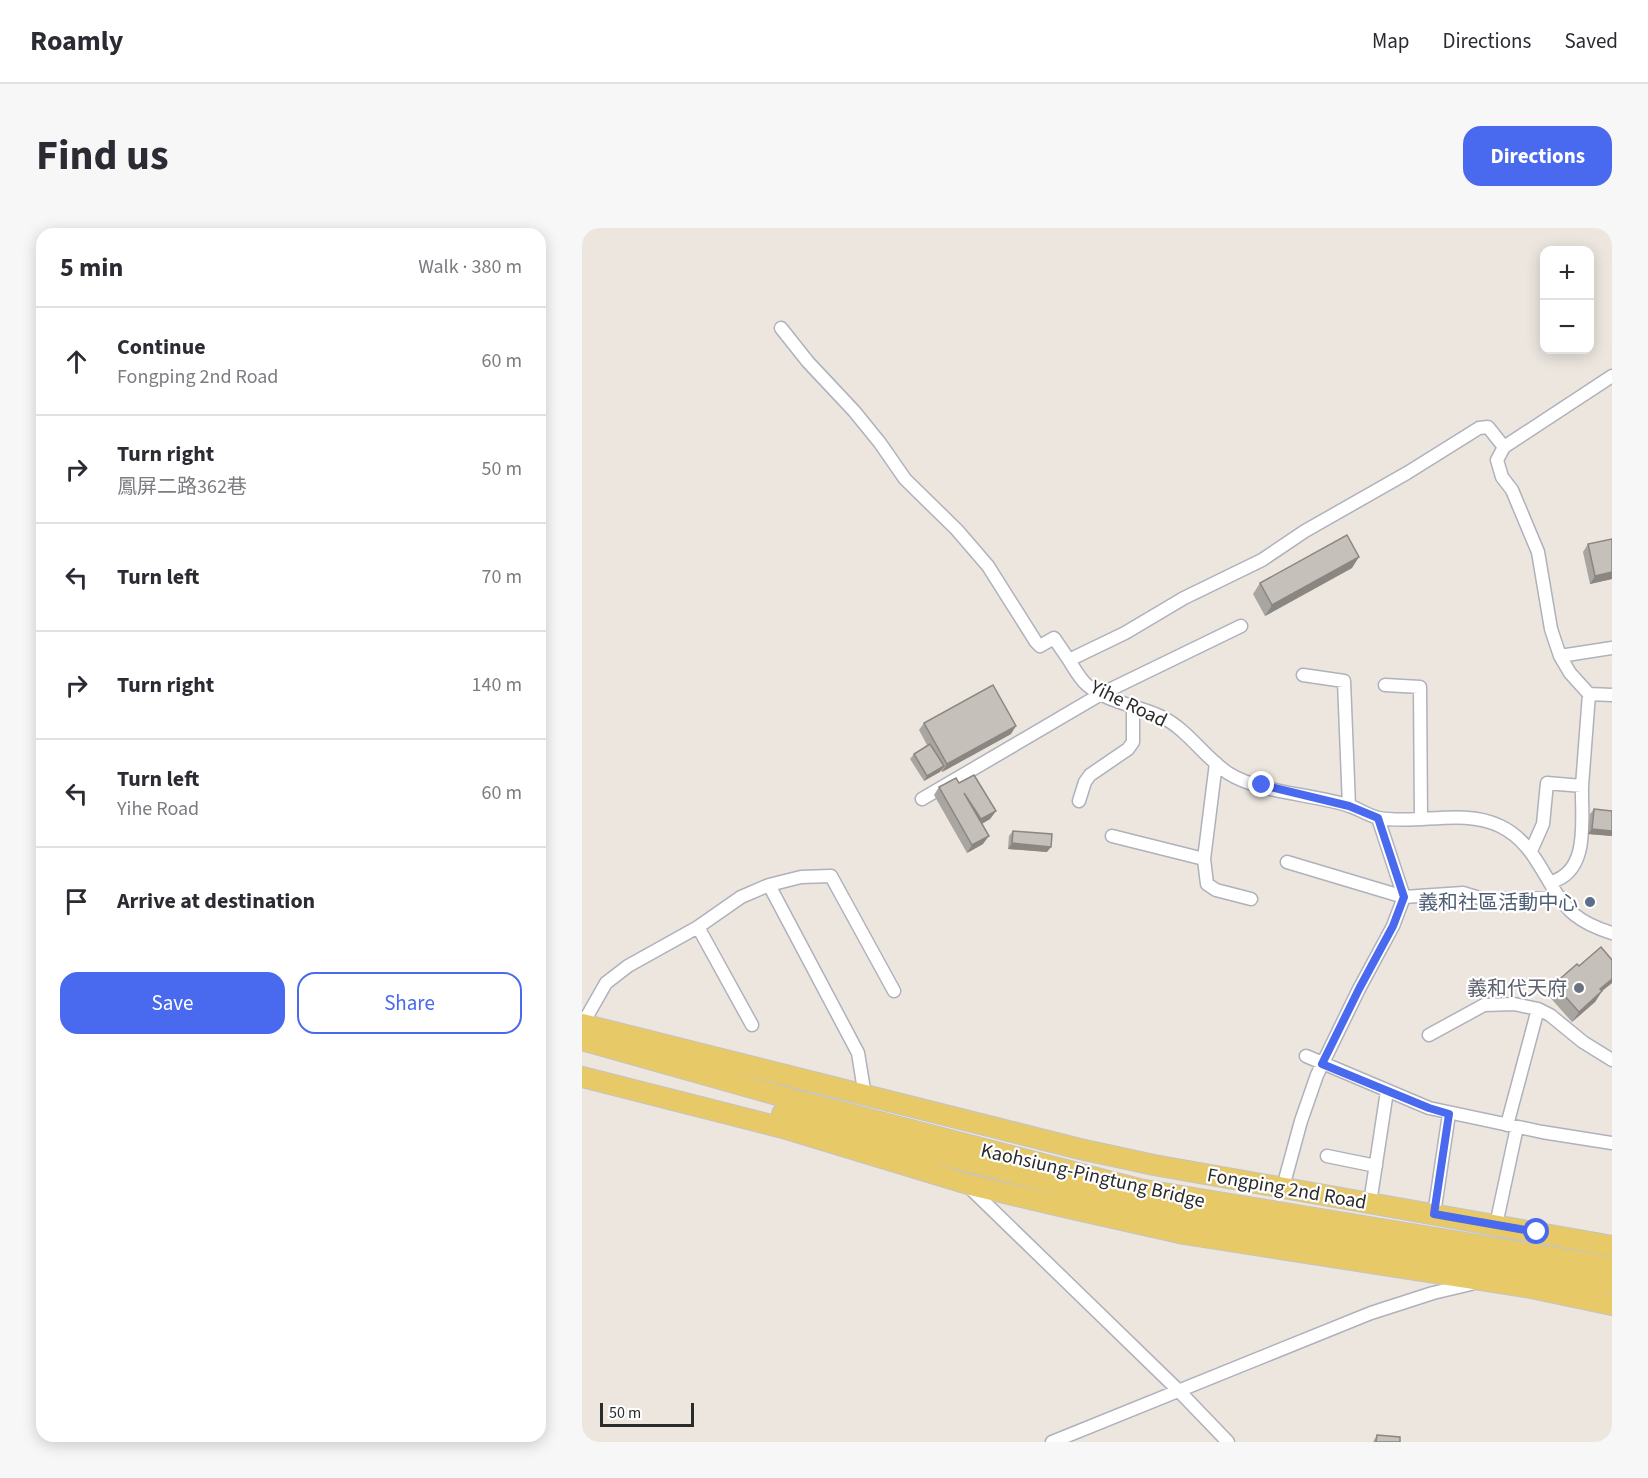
<!DOCTYPE html>
<html lang="en">
<head>
<meta charset="utf-8">
<style>
  :root { --surface:#fff; --page:#f7f7f7; --text:#2b2b33; --muted:#7c7c81; --line:#e1e1e2; --accent:#4969ee }
  body { margin:0; font-family:"Source Sans 3","Noto Sans TC",sans-serif; background:var(--page); color:var(--text) }
  .controls { position:absolute; right:18px; top:18px; display:grid; overflow:hidden; border-radius:12px; box-shadow:0 3px 15px #0003 }
  .controls button { width:54px; height:54px; display:grid; place-items:center; padding:0; border:0; border-bottom:2px solid var(--line); background:var(--surface); color:var(--text); font:30px sans-serif }
  .scale { position:absolute; left:18px; bottom:15px; width:94px; box-sizing:border-box; padding-left:6px; border:3px solid #2b2b2b; border-top:0; font-size:16px; line-height:21px; white-space:nowrap; color:#2b2b2b; -webkit-text-stroke:4px #fff; paint-order:stroke }
  .stop { position:absolute; width:18px; height:18px; margin:-14px; border:4px solid #4969ee; border-radius:50%; background:#fff }
  .stop.end { background:#4969ee; border-color:#fff; box-shadow:0 2px 6px #0008 }
  .list { margin:0; padding:0; list-style:none }
  h2 { display:flex; justify-content:space-between; align-items:center; height:78px; margin:0; padding:0 24px; font-size:26px }
  h2 small { font-size:20px; font-weight:400; color:var(--muted) }
  .list li { display:grid; grid-template-columns:39px 1fr auto; gap:18px; align-items:center; box-sizing:border-box; height:108px; padding:0 24px; border-top:2px solid var(--line) }
  .list b { display:block; font-size:22px; white-space:nowrap }
  .list p { margin:0; font-size:20px; white-space:nowrap; color:var(--muted) }
  .list em { font-size:20px; font-style:normal; color:var(--muted) }
  .actions { display:flex; gap:12px; padding:18px 24px }
  .actions a { flex:1; padding:14px 0; border:2px solid var(--accent); border-radius:18px; text-align:center; font-size:21px; color:var(--accent) }
  .actions .main { background:var(--accent); color:#fff }
  .icon { flex:none; width:33px; height:33px; fill:none; stroke:currentColor; stroke-width:2; stroke-linecap:round; stroke-linejoin:round }
  .map { position:relative; flex:none; width:1030px; height:1214px; overflow:hidden; border-radius:18px }
  header { display:flex; align-items:center; gap:36px; box-sizing:border-box; height:84px; padding:0 30px; background:var(--surface); border-bottom:2px solid var(--line) }
  header strong { font-size:28px }
  nav { display:flex; gap:33px; margin-inline-start:auto; font-size:21px }
  .intro { display:flex; align-items:center; justify-content:space-between; box-sizing:border-box; height:144px; padding:0 36px }
  h1 { margin:0; font-size:42px }
  .button { padding:15px 27px; border-radius:18px; background:var(--accent); color:#fff; font-size:21px; font-weight:700 }
  main { display:flex; gap:36px; padding:0 36px }
  aside { flex:1; background:var(--surface); border-radius:18px; box-shadow:0 3px 15px #0003 }
  .map>svg:first-child { display:block }
</style>
</head>
<body>
<header>
<strong>Roamly</strong>
<nav><a>Map</a><a>Directions</a><a>Saved</a></nav>
</header>
<div class="intro"><h1>Find us</h1><a class="button">Directions</a></div>
<main>
<aside>
<h2>5 min<small>Walk · 380 m</small></h2>
<ul class="list">
<li><svg class="icon" aria-label="ahead" viewBox="0 0 24 24"><path d="M12 20V5M6 11l6-6 6 6"/></svg><div><b>Continue</b><p>Fongping 2nd Road</p></div><em>60 m</em></li>
<li><svg class="icon" aria-label="right" viewBox="0 0 24 24"><path d="M7 20v-9h11M14 6l5 5-5 5"/></svg><div><b>Turn right</b><p>鳳屏二路362巷</p></div><em>50 m</em></li>
<li><svg class="icon" aria-label="left" viewBox="0 0 24 24"><path d="M17 20v-9H6M10 6l-5 5 5 5"/></svg><div><b>Turn left</b></div><em>70 m</em></li>
<li><svg class="icon" aria-label="right" viewBox="0 0 24 24"><path d="M7 20v-9h11M14 6l5 5-5 5"/></svg><div><b>Turn right</b></div><em>140 m</em></li>
<li><svg class="icon" aria-label="left" viewBox="0 0 24 24"><path d="M17 20v-9H6M10 6l-5 5 5 5"/></svg><div><b>Turn left</b><p>Yihe Road</p></div><em>60 m</em></li>
<li><svg class="icon" aria-label="arrive" viewBox="0 0 24 24"><path d="M6 21V4h12l-3 4 3 4H6"/></svg><div><b>Arrive at destination</b></div></li>
</ul>
<div class="actions"><a class="main">Save</a><a>Share</a></div>
</aside>
<div class="map">
<svg width="1030" height="1214" viewBox="0 0 1030 1214">
  <rect width="100%" height="100%" fill="#ece6df"/>
  <g fill="none" stroke-linecap="round" stroke-linejoin="round">
    <g stroke="#afb1bb" stroke-width="15">
      <path id="street" d="M199,100L226,134L272,183L298,215L323,251L375,302L406,338L454,414L458,418L472,410L487,432
        M922,219L906,199L897,200L825,245L723,303L680,332L602,370L543,405L487,432C492,440 498,451 505,457C528,476 556,477 580,489C606,502 622,529 646,545C677,565 731,566 768,578C777,581 787,588 797,590C836,597 881,580 918,598C958,617 963,662 993,687C1004,696 1017,701 1030,705
        M978,428L1030,420
        M721,447L762,453L767,578
        M803,457L838,459L839,591
        M1007,466L1030,467
        M634,535L622,631L625,656L634,662L669,671
        M340,571L519,466L659,398
        M497,573L503,554L508,547L546,521L551,514V480
        M530,608L622,631
        M949,623L961,596L965,555L1000,558L1007,466L988,445L978,428L969,401L956,324L930,262L920,249L915,232L922,219L1030,148
        M705,634L822,669L881,665L904,672L978,669
        M969,654C1009,643 999,590 1000,558
        M187,657L276,825L283,868
        M116,699L170,797
        M0,797L24,755L46,738L116,699L159,669L187,657L219,649L249,648L312,763
        M847,807L902,777L932,776L956,781L968,787L1001,814L1030,832
        M724,828L847,880L960,904L1030,915
        M925,897L956,781
        M745,928L794,938
        M704,948L719,893L735,847L777,761L811,698L822,669L796,590
        M389,957L391,963L596,1162L646,1214
        M788,975L805,863
        M852,986L867,886
        M914,997L935,899
        M470,1214L789,1085L851,1065L889,1056"/>
    </g>
    <g stroke="#c4c4c4" stroke-width="22">
      <path id="primary" d="M0,796L498,921L572,937L1030,1018
        M0,812L213,872L557,961L1030,1039
        M0,849L201,900L389,957L482,979L602,1006L949,1060L1030,1077
        M200,886L555,977L655,996L1030,1056"/>
    </g>
    <use href="#street" stroke="#fff" stroke-width="12"/>
    <use href="#primary" stroke="#e8c968" stroke-width="20"/>
  </g>
  <path fill="#a9a5a0" d="M1006,316L1030,351L1008,356L1001,324Z
    M770,340L683,388L671,366L678,355Z
    M342,495L429,506L360,544L359,542L342,553L328,531L332,526L345,517L337,502Z
    M377,555L414,583L408,591L400,596L401,616L385,625L352,567L357,559Z
    M1012,581L1030,583V608L1006,606L1008,586Z
    M431,603L465,624L426,621L427,608Z
    M1030,732V755L1020,763L1013,774L990,794L965,766L972,756L997,738Z
    M795,1207L818,1214H791Z"/>
  <path fill="#8a8682" d="M777,329L770,340L683,388L690,377Z
    M1030,344V351L1008,356L1013,348Z
    M434,498L429,506L360,544L365,536Z
    M362,538L358,544L342,553L345,548Z
    M414,583L408,591L394,599L399,591Z
    M1010,601L1030,603V608L1006,606Z
    M407,608L401,616L385,625L390,617Z
    M430,615L469,619L465,624L426,621Z
    M1030,751V755L1020,763L1013,774L990,794L997,784L1018,761Z"/>
  <path fill="#c5c0ba" stroke="#8a8682" stroke-width="1.5" d="M765,307L777,329L690,377L678,355Z
    M1030,311V344L1013,348L1006,316Z
    M411,457L434,498L365,536L342,495Z
    M348,516L362,538L345,548L332,526Z
    M392,547L414,583L399,591L382,565L407,608L390,617L357,559L374,550L377,555Z
    M1012,581L1030,583V603L1010,601Z
    M431,603L470,606L469,619L430,615Z
    M1019,719L1030,732V751L1018,761L1020,763L997,784L972,756L995,736L997,738Z
    M795,1207L818,1209V1214H794Z"/>
  <g fill="none" stroke-linecap="round" stroke-linejoin="round">
    <path stroke="#4969ee" stroke-width="8" d="M680,557L767,578L796,590L822,669L811,698L777,761L740,836L847,880L867,886L852,986L955,1004"/>
  </g>
  <circle fill="#5c6f8a" stroke="#fff" stroke-width="2" cx="1008" cy="674" r="6"/>
  <circle fill="#6b7280" stroke="#fff" stroke-width="2" cx="997" cy="760" r="6"/>
  <g text-anchor="middle" stroke-width="4.5" stroke-linejoin="round" paint-order="stroke">
    <g font-size="20" fill="#2b2b2b" stroke="#fff">
      <text transform="translate(547 475) rotate(26)" y="7">Yihe Road</text>
      <text transform="translate(511 947) rotate(13)" y="7">Kaohsiung-Pingtung Bridge</text>
      <text transform="translate(705 960) rotate(10)" y="7">Fongping 2nd Road</text>
    </g>
    <g font-size="20" fill="#4e5e75" stroke="#fff" text-anchor="end">
      <text x="996" y="681">義和社區活動中心</text>
    </g>
    <g font-size="20" fill="#5b616d" stroke="#fff" text-anchor="end">
      <text x="985" y="767">義和代天府</text>
    </g>
  </g>
</svg>
<div class="controls">
<button>+</button>
<button>−</button>
</div>
<div class="scale">50 m</div>
<div class="stop" style="left:955px;top:1004px"></div>
<div class="stop end" style="left:680px;top:557px"></div>
</div>
</main>
</body>
</html>
